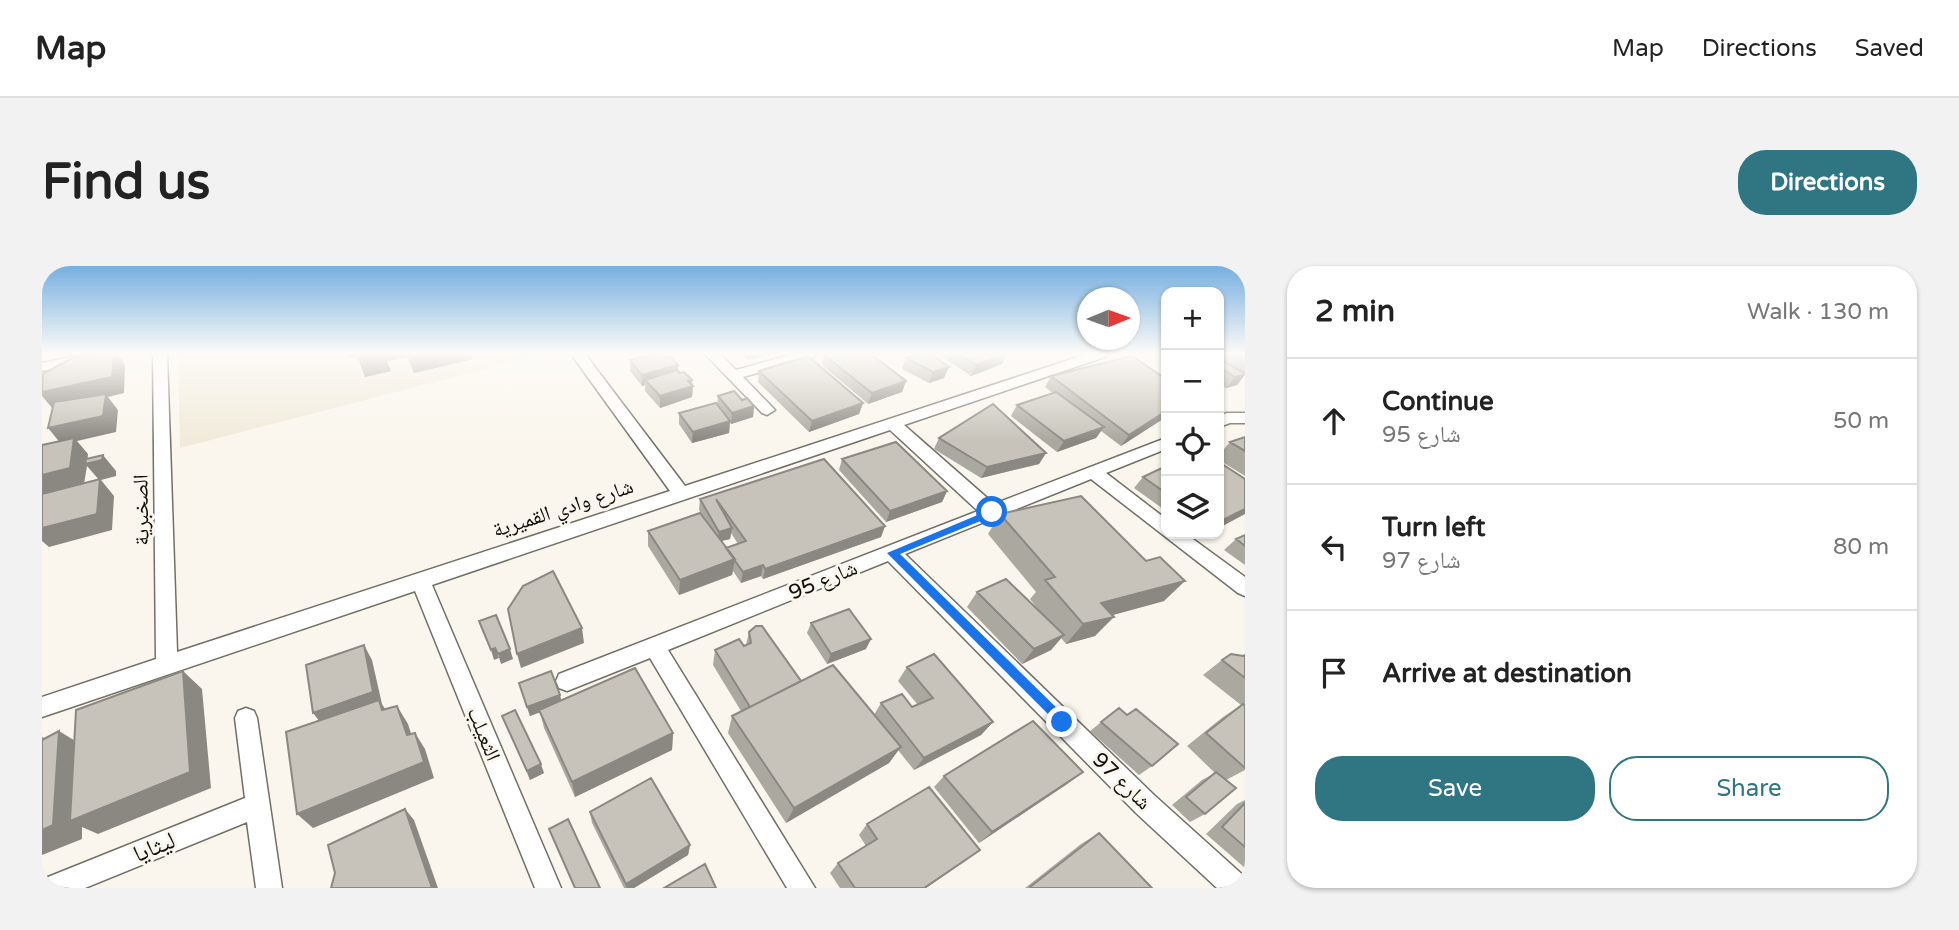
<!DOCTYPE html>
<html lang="en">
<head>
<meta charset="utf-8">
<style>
  :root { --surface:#fff; --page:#f2f2f2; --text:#222; --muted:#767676; --line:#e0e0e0; --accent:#2f7582 }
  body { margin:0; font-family:"Varela Round","Noto Naskh Arabic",sans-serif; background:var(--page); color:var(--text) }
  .controls { position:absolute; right:21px; top:21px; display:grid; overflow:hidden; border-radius:14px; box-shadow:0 2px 5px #0004 }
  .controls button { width:63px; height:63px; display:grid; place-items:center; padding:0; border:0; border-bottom:2px solid var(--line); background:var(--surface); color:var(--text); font:35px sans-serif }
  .compass { position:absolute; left:1035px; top:21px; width:63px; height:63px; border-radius:50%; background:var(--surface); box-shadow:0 2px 5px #0004; rotate:89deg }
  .stop { position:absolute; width:21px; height:21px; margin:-16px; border:5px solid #1a73e8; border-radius:50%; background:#fff }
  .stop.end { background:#1a73e8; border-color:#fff; box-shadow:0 2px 7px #0008 }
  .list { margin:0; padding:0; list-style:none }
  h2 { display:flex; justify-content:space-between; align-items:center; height:91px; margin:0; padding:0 28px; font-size:30px }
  h2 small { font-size:23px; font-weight:400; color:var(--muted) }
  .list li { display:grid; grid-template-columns:46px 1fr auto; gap:21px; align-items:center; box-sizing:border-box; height:126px; padding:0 28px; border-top:2px solid var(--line) }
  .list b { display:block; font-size:26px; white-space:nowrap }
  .list p { margin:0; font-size:23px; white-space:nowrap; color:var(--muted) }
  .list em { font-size:23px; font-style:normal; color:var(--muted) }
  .actions { display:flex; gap:14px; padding:21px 28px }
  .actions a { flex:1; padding:16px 0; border:2px solid var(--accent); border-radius:28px; text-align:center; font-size:24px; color:var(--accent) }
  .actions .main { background:var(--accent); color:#fff }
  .icon { flex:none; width:38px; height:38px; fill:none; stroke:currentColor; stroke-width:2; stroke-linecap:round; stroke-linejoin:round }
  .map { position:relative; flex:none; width:1203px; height:622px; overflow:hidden; border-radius:28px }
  header { display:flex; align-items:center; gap:42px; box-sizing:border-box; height:98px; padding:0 35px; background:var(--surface); border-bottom:2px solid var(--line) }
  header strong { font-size:33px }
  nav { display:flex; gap:38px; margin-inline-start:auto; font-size:24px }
  .intro { display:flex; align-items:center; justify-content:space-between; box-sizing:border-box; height:168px; padding:0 42px }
  h1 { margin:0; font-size:49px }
  .button { padding:18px 32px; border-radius:28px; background:var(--accent); color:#fff; font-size:24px; font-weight:700 }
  main { display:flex; gap:42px; padding:0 42px }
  aside { flex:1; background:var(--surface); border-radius:28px; box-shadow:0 2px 5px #0004 }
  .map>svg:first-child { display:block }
</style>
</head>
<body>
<header>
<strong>Map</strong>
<nav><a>Map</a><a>Directions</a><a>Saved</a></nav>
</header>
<div class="intro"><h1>Find us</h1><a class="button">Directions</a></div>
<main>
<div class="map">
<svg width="1203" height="622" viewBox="0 0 1203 622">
  <rect width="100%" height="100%" fill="#faf6ed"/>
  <path fill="#f1eada" d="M136,88H497V89L138,182Z"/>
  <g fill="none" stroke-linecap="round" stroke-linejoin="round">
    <g stroke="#726f67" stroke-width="3">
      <path id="minor" d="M44,88H70L63,92L0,105V97Z
        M111,88H125L135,386L628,225L529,88H543L643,220L1045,88H1065L1063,91L862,159L952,238L1124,172V183L1064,207L1124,253V268H1144L1203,311V330L1196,327L1049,213L863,288L1112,529L1203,611V622H1175L1094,547L846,295L626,384L773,622H745L608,392L525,425L517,422L514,415L517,408L936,245L848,164L390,319L519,622H493L373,325L0,451V431L114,393Z
        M663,88H678L694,104L752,88H774L772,91L701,111L733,144L725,149L720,147Z
        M1185,147H1203V157H1188L1177,161V150Z
        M204,442L212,445L215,452L240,622H214L205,556L43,622H0L1,613L203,532L193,452L196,445Z"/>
    </g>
    <use href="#minor" fill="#fff" fill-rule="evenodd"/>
  </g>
  <path fill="#aba8a0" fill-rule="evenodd" d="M306,88H429L431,93L372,107L365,91L345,95L349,105L323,111L315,90L307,92Z
    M698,88H727L706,94Z
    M896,88H965L960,98L929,110Z
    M1177,88H1203V109L1195,119L1184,122L1177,118V97L1182,96L1177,93Z
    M782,89L864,115L860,126L826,138L780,99Z
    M625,92L636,99V104L638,107L650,114L649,118L651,120L650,131L618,142L603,125V119L600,120L588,105V94Z
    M864,92L902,112L887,117L860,103Z
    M717,105L821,137L817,148L767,166L716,116Z
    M1009,110L1124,113V151L1079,180L1059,165L1054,172L1015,186L969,150L975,139L1011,127L1003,121Z
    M676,130L712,140L711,151L689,158L688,157L687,167L650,177L637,158V147L675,138Z
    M1203,171V210L1177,194V189L1188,176Z
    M897,172L1004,187L997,198L939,212L892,183Z
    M800,193L905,225L900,236L844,256L797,204Z
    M1124,200V245L1092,222L1101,211Z
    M658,233L843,260L839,271L721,313L719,310L699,317L691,305L690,309L637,329L606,280V265L662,253L657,244ZM689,267L696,278L684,282L679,275L688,273Z
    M958,248L1122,335L1070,349L1053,370L1024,378L1019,372L1009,384L980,398L925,341L935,326L998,346L988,333L994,326L946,268Z
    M1203,269V299L1182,284L1194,273Z
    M769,357L824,383L785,398L765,367Z
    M707,366L759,415L832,449L839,437L870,441L876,439L856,415L865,401L951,456L939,469L872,504L856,484L847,497L744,557L686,467L690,450L699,445L671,399L673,384L704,379Z
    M1203,389V504L1184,514L1163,548L1148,556L1130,539L1160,514L1173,507L1145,480L1181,451L1199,439L1161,409L1180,394Z
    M477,417L518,429L519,435L631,467L630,484L533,531L502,462L498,446L488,450Z
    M1077,442L1110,500L1097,509L1048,465Z
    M460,450L502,507L488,514Z
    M1041,506L1025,518L937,577L892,521L902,510Z
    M1203,534V602L1164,568L1195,538Z
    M548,546L648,579L646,589L592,622H582L550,557Z
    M825,558L925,594L884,622H798L788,607L796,597L824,580L817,569Z
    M1057,567L1110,622H983L1039,578Z"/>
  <path fill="#8b8882" d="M72,88H76L83,99L82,127L66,131L76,144L74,166L35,175L46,188L45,198L61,189L74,205V210L59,214L72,230L70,264L7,281L0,275V262L58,215L45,200L42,218L0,229V209L20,179L6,162L11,143L0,130V126Z
    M306,88H316V90L307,92Z
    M328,88H364L365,91L345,95L349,105L323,111L316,91Z
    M366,88H429L431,93L372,107Z
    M707,88H727L706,94Z
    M963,88H965L960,98L929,110L934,99Z
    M636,99L635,110L603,114V119L600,120V109Z
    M907,101L902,112L887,117L891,106Z
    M1203,108L1195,119L1184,122L1193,111Z
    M650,114L649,121L651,120L650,131L618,142V130Z
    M864,115L860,126L826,138L830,127Z
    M821,137L817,148L767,166L770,155Z
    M712,140L711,151L689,158L690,147Z
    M1124,145V151L1079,180L1087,169Z
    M688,155L687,167L650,177L651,166Z
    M1062,161L1054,172L1015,186L1022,175Z
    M1004,187L997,198L939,212L945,201Z
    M905,225L900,236L844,256L848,245Z
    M1203,243V248L1177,262V256Z
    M843,260L839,271L721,313L723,303Z
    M690,262L688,273L675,276L677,266Z
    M693,293L690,309L637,329L638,314Z
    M721,299L719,310L699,317L701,306Z
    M1143,315L1122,335L1042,357L1059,337Z
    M1072,351L1053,370L1024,378L1041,358Z
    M540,362L542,377L479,402L475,388Z
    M1022,369L1009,384L980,398L992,383Z
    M829,373L824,383L785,398L789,388Z
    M322,379L330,394L340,438L348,451L282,461L271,447Z
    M453,382L457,392L452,394L449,384Z
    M468,383L471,393L459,398L456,388Z
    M141,405L160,423L169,522L56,568L40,561V573L0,589V471L15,480L17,465L43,481Z
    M518,429L520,438L488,450L485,441Z
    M355,440L366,458L375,486L365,469Z
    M951,456L939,469L872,504L882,492Z
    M373,467L383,483L392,512L271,562L255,548Z
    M631,467L630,484L533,531L530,516Z
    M859,481L847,497L744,557L752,542Z
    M499,498L502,507L488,514L485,505Z
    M1041,506L1025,518L937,577L950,566Z
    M363,543L372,554L396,622H390Z
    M648,579L646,589L592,622H584V618Z
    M938,584L884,622H882Z"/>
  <path fill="#c7c3ba" stroke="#8b8882" stroke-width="2" d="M49,88H72L70,111L0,126L1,108L30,92Z
    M315,88H328L316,91Z
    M612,88H621L625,92L629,91L636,99L600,109L588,94Z
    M785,88H829L864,115L830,127L782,89Z
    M876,88H889L907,101L891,106L864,92Z
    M917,88H963L934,99Z
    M1195,88H1203V92Z
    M766,90L821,137L770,155L717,105Z
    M1090,90L1124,113V145L1087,169L1009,110Z
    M1183,96L1203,108L1193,111L1177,101V97Z
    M635,104L638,107L642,106L650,114L646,115L651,120L618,130L603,114Z
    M692,125L700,134L705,132L712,140L690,147L676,130Z
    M1014,126L1062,161L1022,175L975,139Z
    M64,128L61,150L6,162L12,136Z
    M674,137L688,155L651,166L637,147Z
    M951,138L1004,187L945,201L897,172Z
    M1203,171V185L1188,176Z
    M32,172L28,202L0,209V179Z
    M854,176L905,225L848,245L800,193Z
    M61,189L60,194L43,198L44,193Z
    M782,193L843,260L723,303L721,299L701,306L684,282L704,275L674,233L690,262L677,266L658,233Z
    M1177,196L1203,213V243L1177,256Z
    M1124,200V227L1101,211Z
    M58,213L55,248L0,262V228Z
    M1039,230L1104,295L1118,291L1143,315L1059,337L1072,351L1041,358L1003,314L1013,311L958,248Z
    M658,247L693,293L638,314L606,265Z
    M1203,269V280L1194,273Z
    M511,305L540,362L475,388L466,343L481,320Z
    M964,313L1022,369L992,383L935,326Z
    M807,343L829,373L789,388L769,357Z
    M454,349L468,383L456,388L453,382L449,384L437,355Z
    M714,360H720L759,415L708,441L673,384L697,373L702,380L709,377L707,366Z
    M322,379L331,426L271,447L264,399Z
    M892,388L951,456L882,492L839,437L860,428L870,441L891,432L865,401Z
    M1189,388L1201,390L1203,389V412L1180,394Z
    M791,399L859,481L752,542L690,450Z
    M593,402L631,467L530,516L497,444Z
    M141,405L148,506L28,555L34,444Z
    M509,405L518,429L485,441L477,417Z
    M337,434L340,444L355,440L365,469L373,467L382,496L255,548L244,466Z
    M1201,438L1203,440V502L1164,467Z
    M1077,442L1085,449L1094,443L1136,478L1110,500L1059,456Z
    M473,444L499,498L485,505L460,450Z
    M991,455L1041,506L950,566L902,510Z
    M17,465L11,559L0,564V474Z
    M1174,506L1194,522L1163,548L1144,531Z
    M609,512L648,579L584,618L548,546Z
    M887,521L938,584L882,622H813L796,597L835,573L825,558Z
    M1203,537V581L1180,561Z
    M363,543L390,622H289L293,607L286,579Z
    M526,553L558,622H533L507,563Z
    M1057,567L1110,622H989L988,621Z
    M663,598L674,622H622Z"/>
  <linearGradient id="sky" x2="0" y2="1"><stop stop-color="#77afe0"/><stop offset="0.5" stop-color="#fdfbf7"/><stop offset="1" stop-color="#fdfbf7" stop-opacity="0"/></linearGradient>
  <rect width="1203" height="175" fill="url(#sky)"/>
  <path fill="#1a73e8" d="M950,243L953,244V249L858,288L1024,451L1026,456L1020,462L845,287Z"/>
  <g text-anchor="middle" stroke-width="6" stroke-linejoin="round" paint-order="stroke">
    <g font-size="21" fill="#0e0d0a" stroke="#faf6ed">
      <text transform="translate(521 242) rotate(-18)" y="7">شارع وادي القميرية</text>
      <text transform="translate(99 244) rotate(-91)" y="7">الصخبرية</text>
      <text transform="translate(781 314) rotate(-22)" y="7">شارع 95</text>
      <text transform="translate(442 468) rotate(68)" y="7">الثعيلب</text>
      <text transform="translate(1080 515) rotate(44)" y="7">شارع 97</text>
    </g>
    <g font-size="24" fill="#0e0d0a" stroke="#faf6ed">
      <text transform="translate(112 581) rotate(-22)" y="8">ليثايا</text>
    </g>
  </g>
</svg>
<div class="controls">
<button>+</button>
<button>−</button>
<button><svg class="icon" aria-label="locate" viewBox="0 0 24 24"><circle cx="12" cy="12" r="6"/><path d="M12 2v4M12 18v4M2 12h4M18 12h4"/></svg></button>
<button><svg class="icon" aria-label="layers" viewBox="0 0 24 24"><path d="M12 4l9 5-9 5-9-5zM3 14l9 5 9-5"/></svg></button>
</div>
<svg class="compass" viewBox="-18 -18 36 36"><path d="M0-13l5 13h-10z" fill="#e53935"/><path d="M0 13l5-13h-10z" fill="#767676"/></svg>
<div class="stop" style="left:950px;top:246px"></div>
<div class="stop end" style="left:1020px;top:456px"></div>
</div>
<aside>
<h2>2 min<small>Walk · 130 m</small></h2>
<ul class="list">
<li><svg class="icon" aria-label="ahead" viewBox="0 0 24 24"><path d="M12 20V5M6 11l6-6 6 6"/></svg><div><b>Continue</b><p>شارع 95</p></div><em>50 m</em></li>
<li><svg class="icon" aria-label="left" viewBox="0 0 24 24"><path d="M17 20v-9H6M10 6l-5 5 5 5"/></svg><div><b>Turn left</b><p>شارع 97</p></div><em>80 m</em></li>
<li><svg class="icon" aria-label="arrive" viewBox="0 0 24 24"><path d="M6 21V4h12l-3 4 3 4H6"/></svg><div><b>Arrive at destination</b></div></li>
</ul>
<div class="actions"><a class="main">Save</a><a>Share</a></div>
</aside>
</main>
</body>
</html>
